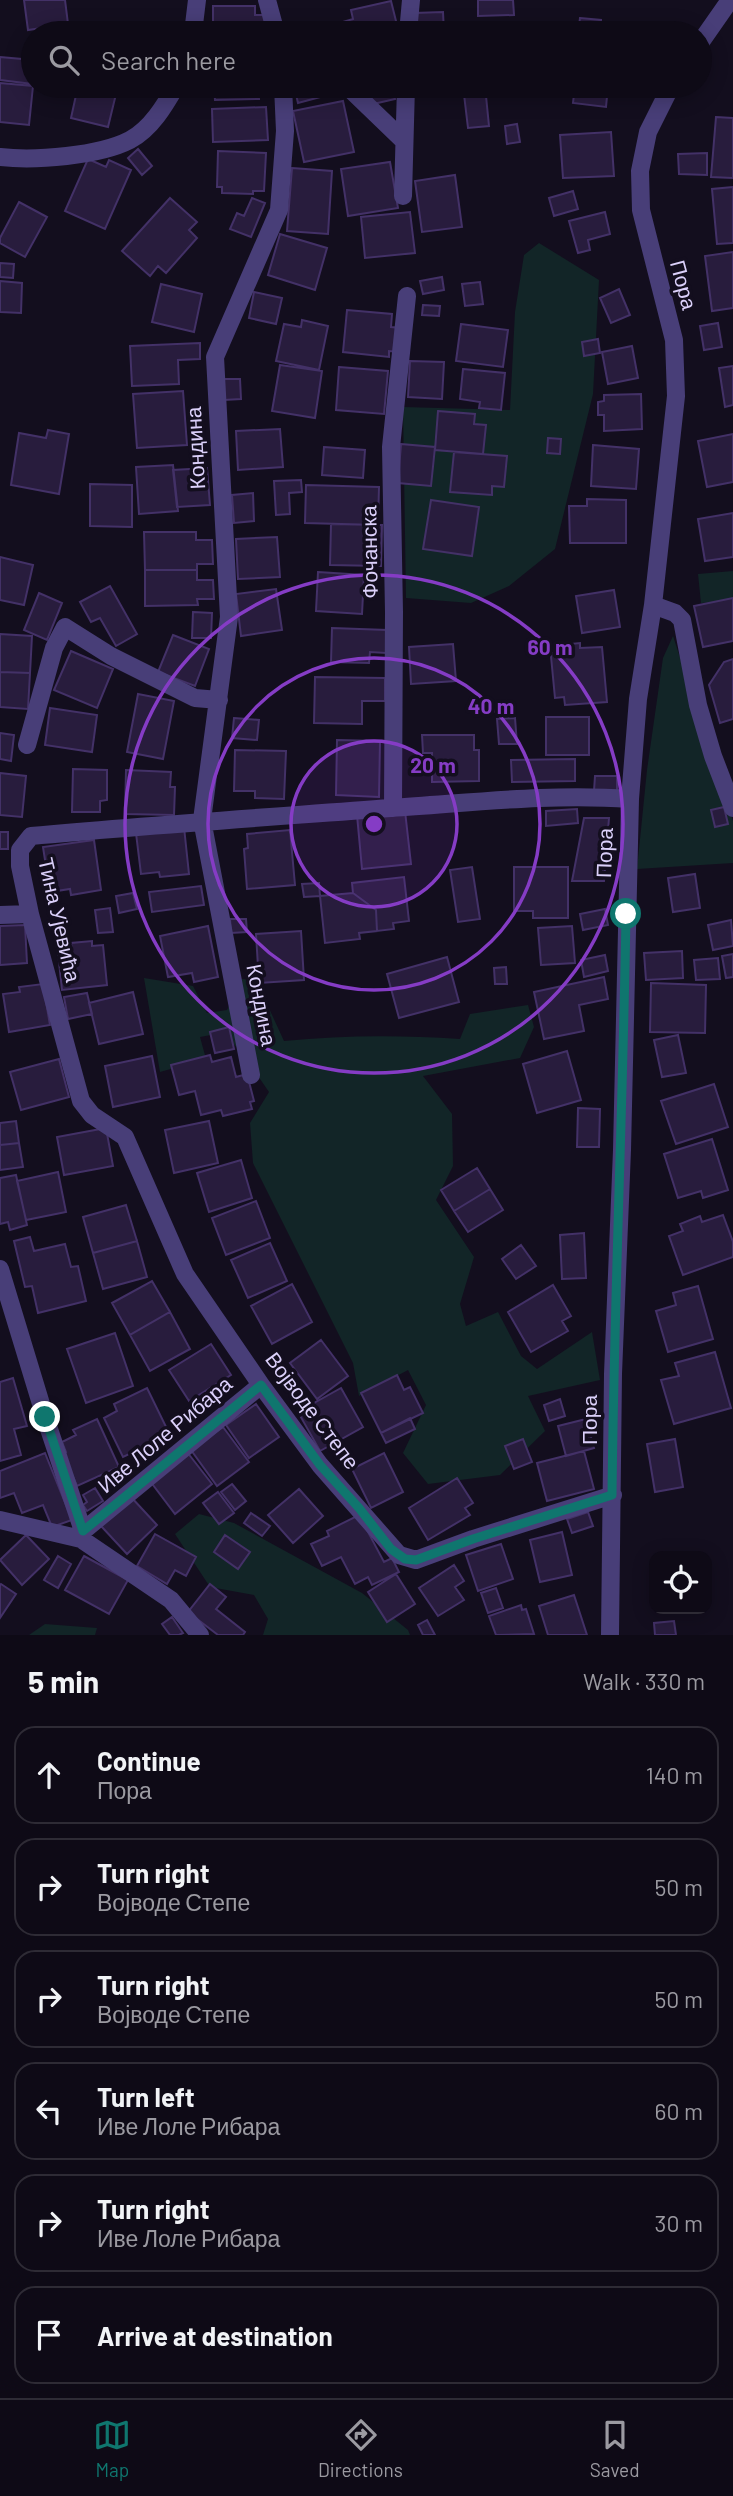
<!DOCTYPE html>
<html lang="en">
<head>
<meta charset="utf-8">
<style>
  :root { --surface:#0e0a16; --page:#1c1823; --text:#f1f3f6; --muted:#9b9aa1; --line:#2e2b35; --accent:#0f766e }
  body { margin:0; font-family:Barlow,sans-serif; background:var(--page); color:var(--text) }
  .controls { position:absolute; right:21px; bottom:21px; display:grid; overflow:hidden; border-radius:14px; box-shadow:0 4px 18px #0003 }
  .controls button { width:63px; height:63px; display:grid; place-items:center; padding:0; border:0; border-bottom:2px solid var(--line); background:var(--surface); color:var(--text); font:35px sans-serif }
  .stop { position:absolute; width:21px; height:21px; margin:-16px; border:5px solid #0f766e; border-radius:50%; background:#fff }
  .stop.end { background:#0f766e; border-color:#fff; box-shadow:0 2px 7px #0008 }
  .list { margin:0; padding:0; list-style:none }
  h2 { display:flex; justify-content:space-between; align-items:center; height:91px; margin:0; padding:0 28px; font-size:30px }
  h2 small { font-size:23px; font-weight:400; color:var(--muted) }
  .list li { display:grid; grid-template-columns:46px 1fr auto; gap:21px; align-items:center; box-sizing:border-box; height:98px; margin:0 14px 14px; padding:0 14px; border:2px solid var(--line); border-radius:21px }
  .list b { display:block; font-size:26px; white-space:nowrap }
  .list p { margin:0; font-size:23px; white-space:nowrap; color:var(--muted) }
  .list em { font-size:23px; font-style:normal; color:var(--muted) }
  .icon { flex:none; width:38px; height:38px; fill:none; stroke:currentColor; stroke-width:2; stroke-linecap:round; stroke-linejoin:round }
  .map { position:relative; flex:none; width:733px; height:1635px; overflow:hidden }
  .search { position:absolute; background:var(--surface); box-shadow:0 4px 18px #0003; left:21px; right:21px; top:21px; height:77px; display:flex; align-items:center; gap:18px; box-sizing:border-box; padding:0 24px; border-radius:38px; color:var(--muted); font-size:26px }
  .sheet { height:763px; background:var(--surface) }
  nav { display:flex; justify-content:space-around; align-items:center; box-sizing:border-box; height:98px; border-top:2px solid var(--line); background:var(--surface); font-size:19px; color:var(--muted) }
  nav a { display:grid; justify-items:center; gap:4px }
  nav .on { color:var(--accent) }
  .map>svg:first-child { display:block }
</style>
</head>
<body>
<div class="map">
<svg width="733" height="1635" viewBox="0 0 733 1635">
  <rect width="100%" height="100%" fill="#130e1e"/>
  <path fill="#122527" d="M539,243L599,280L593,394L555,549L509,586L471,603L406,598L403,407L510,410L515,312L524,255Z
    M733,571V601L701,603L698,574Z
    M673,636L733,821V863L637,869L647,770L663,658Z
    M144,978L193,986L207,1013L227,1010L242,979L256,980L284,1041C343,1035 401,1035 460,1039L470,1014L528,1005L534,1027L520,1058L423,1076L452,1114L453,1166L436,1200L474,1257L460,1304L466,1326L498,1312L521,1356L537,1369L592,1332L600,1380L528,1396L545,1431L500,1475L428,1484L403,1453L426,1405L408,1370L359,1396L353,1363L253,1163L250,1123L269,1092L240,1050L221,1033L200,1037L206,1059L160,1072Z
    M199,1514L234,1523L362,1593L408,1630L410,1635H263L268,1619L254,1595L210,1587L175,1534Z
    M45,1624L97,1628L95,1635H29Z"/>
  <path fill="#281c3d" stroke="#433167" stroke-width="2" d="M24,0H65L68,24L28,30Z
    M478,0H513L514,15L478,16Z
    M391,1L399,33H346L343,22L353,19L351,10Z
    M213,6H255V15H265L264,33H213Z
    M443,12L444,33H415L414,13Z
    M580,18L601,20L600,33H578Z
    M127,22L129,33H89L88,27Z
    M0,57L33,60V84L0,80Z
    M0,83L33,86L29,125L0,122Z
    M78,86L116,94L108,127L71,118Z
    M214,86H258L259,99L215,100Z
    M294,86H321L324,96L298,103Z
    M364,86H392L395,99L369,105Z
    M427,86H451L452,91L429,96Z
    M463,86H485L489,126L468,128Z
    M575,86H608L606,107L573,103Z
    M343,101L354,152L304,162L293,111Z
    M266,107L268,140L213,142L212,109Z
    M716,117L733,118V178L711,177Z
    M517,124L520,142L507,144L505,126Z
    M611,132L614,176L563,178L560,135Z
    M138,149L152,166L142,175L128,158Z
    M218,151L266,153L264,191H253V194L222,193V187H217Z
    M707,153V175L679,174L678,154Z
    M88,159L106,167L109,160L131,170L105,229L65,211Z
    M390,162L398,208L348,216L341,169Z
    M292,168L332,171L328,234L287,231Z
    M455,175L462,227L422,232L415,181Z
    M733,187V243L717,244L712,189Z
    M573,191L578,209L554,216L549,198Z
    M170,198L197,222L189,230L197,238L166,273L158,266L150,276L122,251Z
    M252,198L265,203L251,237L230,229L237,213L244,216Z
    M19,202L47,217L25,257L0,243V238Z
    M410,212L415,253L365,258L361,217Z
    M605,212L610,234L588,240L590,250L578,253L569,221Z
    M280,234L327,248L315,290L268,275Z
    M733,252V308L712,311L705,256Z
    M0,263L14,264L13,278L0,277Z
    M442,277L444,290L423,294L420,281Z
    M0,281L22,283L21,313L0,312Z
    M480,282L483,304L465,306L462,284Z
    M161,284L202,294L194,332L152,322Z
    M619,289L630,315L611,323L600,298Z
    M254,292L282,298L276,324L249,318Z
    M423,305L440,306L439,316L422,315Z
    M347,310L392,314L391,327L401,328L399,352L389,351V357L343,352Z
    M302,320L328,326L319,370L276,361L284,324L301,327Z
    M718,323L722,347L704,350L700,326Z
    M461,324L508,330L503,367L456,361Z
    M598,339L600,353L584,356L582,342Z
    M200,343V359L178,360L179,384L132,386L130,346Z
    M632,346L638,378L608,384L602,352Z
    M410,361L444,362L442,399L408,397Z
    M280,365L322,371L315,418L272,411Z
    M733,366V405L725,407L719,368Z
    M339,367L388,371L384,414L336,410Z
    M463,369L505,373L501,410L479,408L480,402L460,399Z
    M223,379H240L241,399L224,400Z
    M183,391L187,445L137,448L133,394Z
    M641,394L642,429L604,431V415H598V402L604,401V395Z
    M438,411L475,414L474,424L486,425L483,454L435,450Z
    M280,429L283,467L238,470L236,431Z
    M48,430L69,434L59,494L11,485L19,433L46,438Z
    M733,434V482L707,487L698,441Z
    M548,438L561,439L560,454L547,453Z
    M401,444L435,447L431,486L398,483Z
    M593,445L639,449L636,489L591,486Z
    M324,447L365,450L363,478L322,475Z
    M454,452L507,456L504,487L492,486V495L450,492Z
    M173,465L178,511L139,514L136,467Z
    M207,468L210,505L177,507L173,470Z
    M301,480L302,492L289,493L290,514L276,515L274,481Z
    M90,484L132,485V527L90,526Z
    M306,485L379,487L378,525L305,523Z
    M253,493L254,521L234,523L232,495Z
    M587,499L626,500V543H570L569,506H587Z
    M431,500L479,507L472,556L423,549Z
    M733,513V557L705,561L698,519Z
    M331,524L382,525L381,566L330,565Z
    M144,532H196V540H212L213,564H197V570H145Z
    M277,537L280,577L238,579L236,539Z
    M0,557L33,565L24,605L0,600Z
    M145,570H197V580H213L214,599H197L198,605L145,606Z
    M318,572L364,575L362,614L316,611Z
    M110,586L137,634L116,646L100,618L91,622L80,602Z
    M276,589L282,630L241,636L236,594Z
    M614,590L620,627L582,633L576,596Z
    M39,593L62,603L47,640L24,630Z
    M733,598V641L703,647L694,606Z
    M193,612L212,613L211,638H192Z
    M332,628L387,630L386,653L370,652L369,663L331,662Z
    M0,634L32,636L30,673L0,672Z
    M173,635L209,649L195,686L158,672Z
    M580,643V648L602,647L607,702L565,705L564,697L555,698L550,646Z
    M453,644L456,681L411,684L409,647Z
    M71,651L113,669L97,708L54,690Z
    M733,659V719L720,723L709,685L724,662Z
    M0,672L30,673L28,709L0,707Z
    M315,677L385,678V701H362V724L314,723Z
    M138,694L174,701L163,759L127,752Z
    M50,708L97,715L92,752L45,745Z
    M546,717H589V755H546Z
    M234,718L259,720L257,740L232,738Z
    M515,718L517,744H499L497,719Z
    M0,733L14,735L11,761L0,759Z
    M422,735H474V750H479V781L432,782V753H423Z
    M337,740L380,741L379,797L336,795Z
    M235,750L286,751L284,799L255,798V791H234Z
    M575,759V781L512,782L511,760Z
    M73,769L107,770V800L100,801V812H72Z
    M126,770L171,772L170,787H175L174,815L125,814Z
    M0,773L26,776L22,817L0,815Z
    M595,776H617V791H594Z
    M724,807L728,824L715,827L711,810Z
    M577,809L578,823L546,826V811Z
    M405,811L411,864L362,869L357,815Z
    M584,818H609L604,881H572Z
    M184,827L189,874L160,877L159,872L141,874L136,833Z
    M290,830L295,885L247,889L244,849L248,848L247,834Z
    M0,832H8V849H0Z
    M94,840L101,890L71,895L70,889L50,892L43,847Z
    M472,867L480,919L458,922L450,870Z
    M514,867H568V918H533V911H514Z
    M695,874L700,908L673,912L668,878Z
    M404,877L409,921L393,923L394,929L377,931L376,910L353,893L352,883Z
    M319,883L320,896L304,897L302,884Z
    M201,886L204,905L152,912L149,892Z
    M133,893L137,909L119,913L116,896Z
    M353,893L376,910L377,931L359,933L360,939L325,943L320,896Z
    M110,908L113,932L98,933L95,910Z
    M605,909L608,925L583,930L580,914Z
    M230,919H246L247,932L231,933Z
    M731,920L733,946L713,950L708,925Z
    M25,925L27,963L0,965V926Z
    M208,926L218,977L194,982L192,973L168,977L160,936Z
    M572,926L575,963L541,965L538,928Z
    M301,931L304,980L259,983L256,934Z
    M92,941V946L103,945L107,985L62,990L58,952L72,950L71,943Z
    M682,951L683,978L646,980L644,953Z
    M733,954V977L726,978L722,956Z
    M605,955L608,971L584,977L581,960Z
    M447,957L459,1002L399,1018L387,974Z
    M718,958L720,979L696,980L694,960Z
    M506,967L507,984H495L494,968Z
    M604,977L608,999L579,1005L584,1031L544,1039L534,992Z
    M651,983L706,985L705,1033L650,1032Z
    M43,984L50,1025L9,1032L3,994L20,992L19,987Z
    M133,992L143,1034L99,1044L89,1003Z
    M87,993L92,1014L68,1019L64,997Z
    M229,1027L234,1049L215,1053L210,1032Z
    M678,1035L686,1073L662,1077L654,1040Z
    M567,1051L581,1100L537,1113L523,1064Z
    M210,1055L212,1062L231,1057L236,1077L247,1074L254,1101L250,1102L252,1109L223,1116L221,1110L201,1115L195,1091L179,1095L171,1065Z
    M152,1056L160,1097L113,1107L105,1066Z
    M59,1059L69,1097L21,1110L10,1072Z
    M714,1084L728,1127L676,1144L661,1101Z
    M578,1108L600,1109L599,1147H577Z
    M16,1121L19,1143L0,1145V1123Z
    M209,1121L218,1163L174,1173L165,1130Z
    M106,1128L113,1166L64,1175L57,1137Z
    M712,1139L728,1190L703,1198L701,1191L678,1198L664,1154Z
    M19,1143L23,1167L0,1170V1145Z
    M241,1160L252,1198L209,1212L197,1173Z
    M477,1168L490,1189L454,1211L441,1190Z
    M58,1172L66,1212L26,1220L17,1181Z
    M16,1175L27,1225L10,1230L8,1222L0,1224V1178Z
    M490,1189L503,1210L468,1232L454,1211Z
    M256,1201L270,1238L226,1255L212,1218Z
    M126,1205L137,1241L93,1253L83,1217Z
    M723,1215L733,1242V1257L683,1275L669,1236L683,1231L680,1224L700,1216L702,1222Z
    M584,1233L586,1278L562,1279L560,1235Z
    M30,1237L34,1251L65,1244L71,1267L78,1266L86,1301L38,1313L32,1286L25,1287L14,1241Z
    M137,1241L147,1277L103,1289L93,1253Z
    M270,1243L287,1281L248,1298L231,1260Z
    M521,1245L536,1266L516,1279L502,1259Z
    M152,1281L170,1312L130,1335L112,1303Z
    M292,1284L312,1322L272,1344L251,1306Z
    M553,1285L571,1316L562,1321L568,1331L531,1352L508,1312Z
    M698,1286L713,1339L668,1352L656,1311L676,1305L673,1293Z
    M170,1312L190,1349L150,1371L130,1335Z
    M115,1333L133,1386L86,1403L67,1349Z
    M321,1340L348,1376L317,1399L290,1363Z
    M211,1344L231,1375L189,1401L169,1370Z
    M715,1352L731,1408L674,1424L661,1380L679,1376L675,1363Z
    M397,1375L404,1390L410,1387L423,1413L381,1433L361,1393Z
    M13,1378L27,1426L14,1429L21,1455L0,1461V1382Z
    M147,1388L170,1435L123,1457L104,1418L117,1411L114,1404Z
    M341,1388L363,1427L320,1451L298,1412Z
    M560,1399L565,1416L549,1421L544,1405Z
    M256,1404L279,1437L249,1458L226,1425Z
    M410,1418L415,1429L386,1443L381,1433Z
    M97,1419L119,1467L77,1486L63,1454L66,1452L62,1442L76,1435L73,1430Z
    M586,1419L594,1448L566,1456L558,1426Z
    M223,1427L249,1462L217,1486L191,1450Z
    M523,1439L532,1462L514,1469L505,1446Z
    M675,1439L683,1487L655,1492L647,1444Z
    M584,1451L594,1489L547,1501L537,1463Z
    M187,1452L212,1484L175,1514L150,1481Z
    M45,1453L72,1520L52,1527L43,1505L22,1513L14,1493L0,1498V1471Z
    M384,1453L403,1492L371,1508L352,1469Z
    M457,1478L473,1503L465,1508L470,1515L428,1540L409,1508Z
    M232,1484L246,1501L235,1510L221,1492Z
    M95,1488L103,1501L87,1511L83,1505L87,1502L83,1495Z
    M299,1489L323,1516L293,1543L268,1515Z
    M218,1492L234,1513L219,1524L203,1503Z
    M131,1497L157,1525L127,1554L101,1526Z
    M588,1512L593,1526L572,1533L567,1519Z
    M251,1513L270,1526L262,1536L244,1523Z
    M359,1515L384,1562L392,1558L399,1572L372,1585L368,1577L355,1584L341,1557L322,1566L311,1544L329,1536L327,1531Z
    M562,1532L572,1575L540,1582L530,1540Z
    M155,1534L196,1557L186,1576L175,1570L167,1584L137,1566Z
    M26,1535L49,1559L22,1585L0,1560Z
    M225,1535L250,1552L238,1569L214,1552Z
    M501,1544L513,1579L478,1591L466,1555Z
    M58,1556L71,1564L58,1588L44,1580Z
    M84,1556L128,1580L109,1614L65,1590Z
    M454,1565L464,1581L455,1587L464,1600L438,1616L419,1588Z
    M396,1574L415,1604L387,1622L368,1592Z
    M1,1584L16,1594L0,1618V1585Z
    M210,1584L226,1597L216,1609L245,1632L243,1635H218L188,1612Z
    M496,1588L503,1608L488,1613L481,1593Z
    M574,1595L587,1635H548L539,1606Z
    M521,1605L522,1610L526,1609L534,1634L496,1635L489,1616Z
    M172,1617L183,1633L179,1635H170L162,1624Z
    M427,1620L435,1635H423L418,1625Z
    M674,1621L676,1635H655L654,1623Z"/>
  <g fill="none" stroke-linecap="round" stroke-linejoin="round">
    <path stroke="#483e78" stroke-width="18" d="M267,0L276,33
      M193,33L197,0
      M408,33L411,0
      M700,43L730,0
      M347,86L404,141
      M0,157C35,161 99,156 130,140C151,129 165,105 176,86
      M403,196L406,86
      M653,605L675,613L682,620L698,705L713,756L733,808
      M27,745L54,648L65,627L111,656L195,698L219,700
      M393,808L394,612L391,447L407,296
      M0,915L30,914
      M251,1075L202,820L229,617L215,357L279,210L285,131L283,86
      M0,1269L45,1417L83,1531L261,1385
      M613,1495L473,1539L416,1560L399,1555L320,1465L261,1385L185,1274L125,1137L92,1115L81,1101L30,914L20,866V850L31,836C151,825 271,817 391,808C471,803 550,793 630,799
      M0,1520L81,1539L171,1600L200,1635
      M610,1635L613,1374L622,1150L630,799L638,699L653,605L676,396L674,340L641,210L640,171L648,132L671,86"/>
  </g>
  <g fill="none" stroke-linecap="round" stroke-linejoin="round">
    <path stroke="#0f766e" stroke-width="9" d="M45,1417L83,1531L261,1385L320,1465L359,1508L391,1549L405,1559L416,1560L473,1539L612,1495C614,1301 623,1108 626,914"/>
  </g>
  <circle cx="374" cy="824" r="83" fill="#853cc5" fill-opacity=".12"/>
  <g fill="none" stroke="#853cc5" stroke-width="3.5">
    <circle cx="374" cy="824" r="83"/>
    <circle cx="374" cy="824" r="166"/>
    <circle cx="374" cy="824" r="249"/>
  </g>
  <g text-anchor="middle" stroke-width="7" stroke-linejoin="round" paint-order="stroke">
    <g font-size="21" fill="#dbd0fa" stroke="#130e1e">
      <text transform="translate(683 285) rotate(75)" y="7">Пора</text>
      <text transform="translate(196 448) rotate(-93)" y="7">Кондина</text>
      <text transform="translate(370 552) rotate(-91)" y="7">Фочанска</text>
      <text transform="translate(605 853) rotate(-88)" y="7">Пора</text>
      <text transform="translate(59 920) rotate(77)" y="7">Тина Ујевића</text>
      <text transform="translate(261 1005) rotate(79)" y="7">Кондина</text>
      <text transform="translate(312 1411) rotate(53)" y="7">Војводе Степе</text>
      <text transform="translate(590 1420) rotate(-90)" y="7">Пора</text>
      <text transform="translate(165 1435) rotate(-40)" y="7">Иве Лоле Рибара</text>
    </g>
  </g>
  <circle cx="374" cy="824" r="10" fill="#853cc5" stroke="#130e1e" stroke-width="3.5"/>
  <g font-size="21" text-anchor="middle" font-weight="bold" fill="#853cc5" stroke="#130e1e" stroke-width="7" stroke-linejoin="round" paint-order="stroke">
    <text x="550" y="655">60 m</text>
    <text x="491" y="714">40 m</text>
    <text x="433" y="773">20 m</text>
  </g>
</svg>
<div class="controls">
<button><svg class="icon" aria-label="locate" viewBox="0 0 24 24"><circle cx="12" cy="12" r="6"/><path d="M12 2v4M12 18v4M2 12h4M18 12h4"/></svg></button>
</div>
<div class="stop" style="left:626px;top:914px"></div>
<div class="stop end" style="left:45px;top:1417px"></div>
<div class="search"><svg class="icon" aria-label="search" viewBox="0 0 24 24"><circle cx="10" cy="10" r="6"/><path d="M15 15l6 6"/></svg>Search here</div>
</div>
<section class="sheet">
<h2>5 min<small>Walk · 330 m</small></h2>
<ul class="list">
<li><svg class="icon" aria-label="ahead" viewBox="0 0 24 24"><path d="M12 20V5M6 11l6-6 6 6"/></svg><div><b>Continue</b><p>Пора</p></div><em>140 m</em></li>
<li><svg class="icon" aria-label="right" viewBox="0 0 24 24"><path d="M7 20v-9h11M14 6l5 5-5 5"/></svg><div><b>Turn right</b><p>Војводе Степе</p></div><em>50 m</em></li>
<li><svg class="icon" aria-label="right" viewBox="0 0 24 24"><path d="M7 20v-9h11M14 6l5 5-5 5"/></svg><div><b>Turn right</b><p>Војводе Степе</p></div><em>50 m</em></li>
<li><svg class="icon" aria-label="left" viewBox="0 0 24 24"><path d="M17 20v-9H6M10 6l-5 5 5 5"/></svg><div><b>Turn left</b><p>Иве Лоле Рибара</p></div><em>60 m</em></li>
<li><svg class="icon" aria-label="right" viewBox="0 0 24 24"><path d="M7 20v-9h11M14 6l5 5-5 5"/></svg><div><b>Turn right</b><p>Иве Лоле Рибара</p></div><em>30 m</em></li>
<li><svg class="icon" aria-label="arrive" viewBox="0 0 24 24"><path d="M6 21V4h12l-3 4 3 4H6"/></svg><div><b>Arrive at destination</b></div></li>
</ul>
</section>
<nav>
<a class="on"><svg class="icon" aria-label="map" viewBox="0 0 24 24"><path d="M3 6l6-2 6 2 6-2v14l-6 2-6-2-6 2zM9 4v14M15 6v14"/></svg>Map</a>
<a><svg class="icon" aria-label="directions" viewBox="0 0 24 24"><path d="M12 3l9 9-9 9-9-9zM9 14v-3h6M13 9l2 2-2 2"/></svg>Directions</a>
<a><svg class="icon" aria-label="saved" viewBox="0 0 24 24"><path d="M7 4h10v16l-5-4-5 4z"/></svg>Saved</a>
</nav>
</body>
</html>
